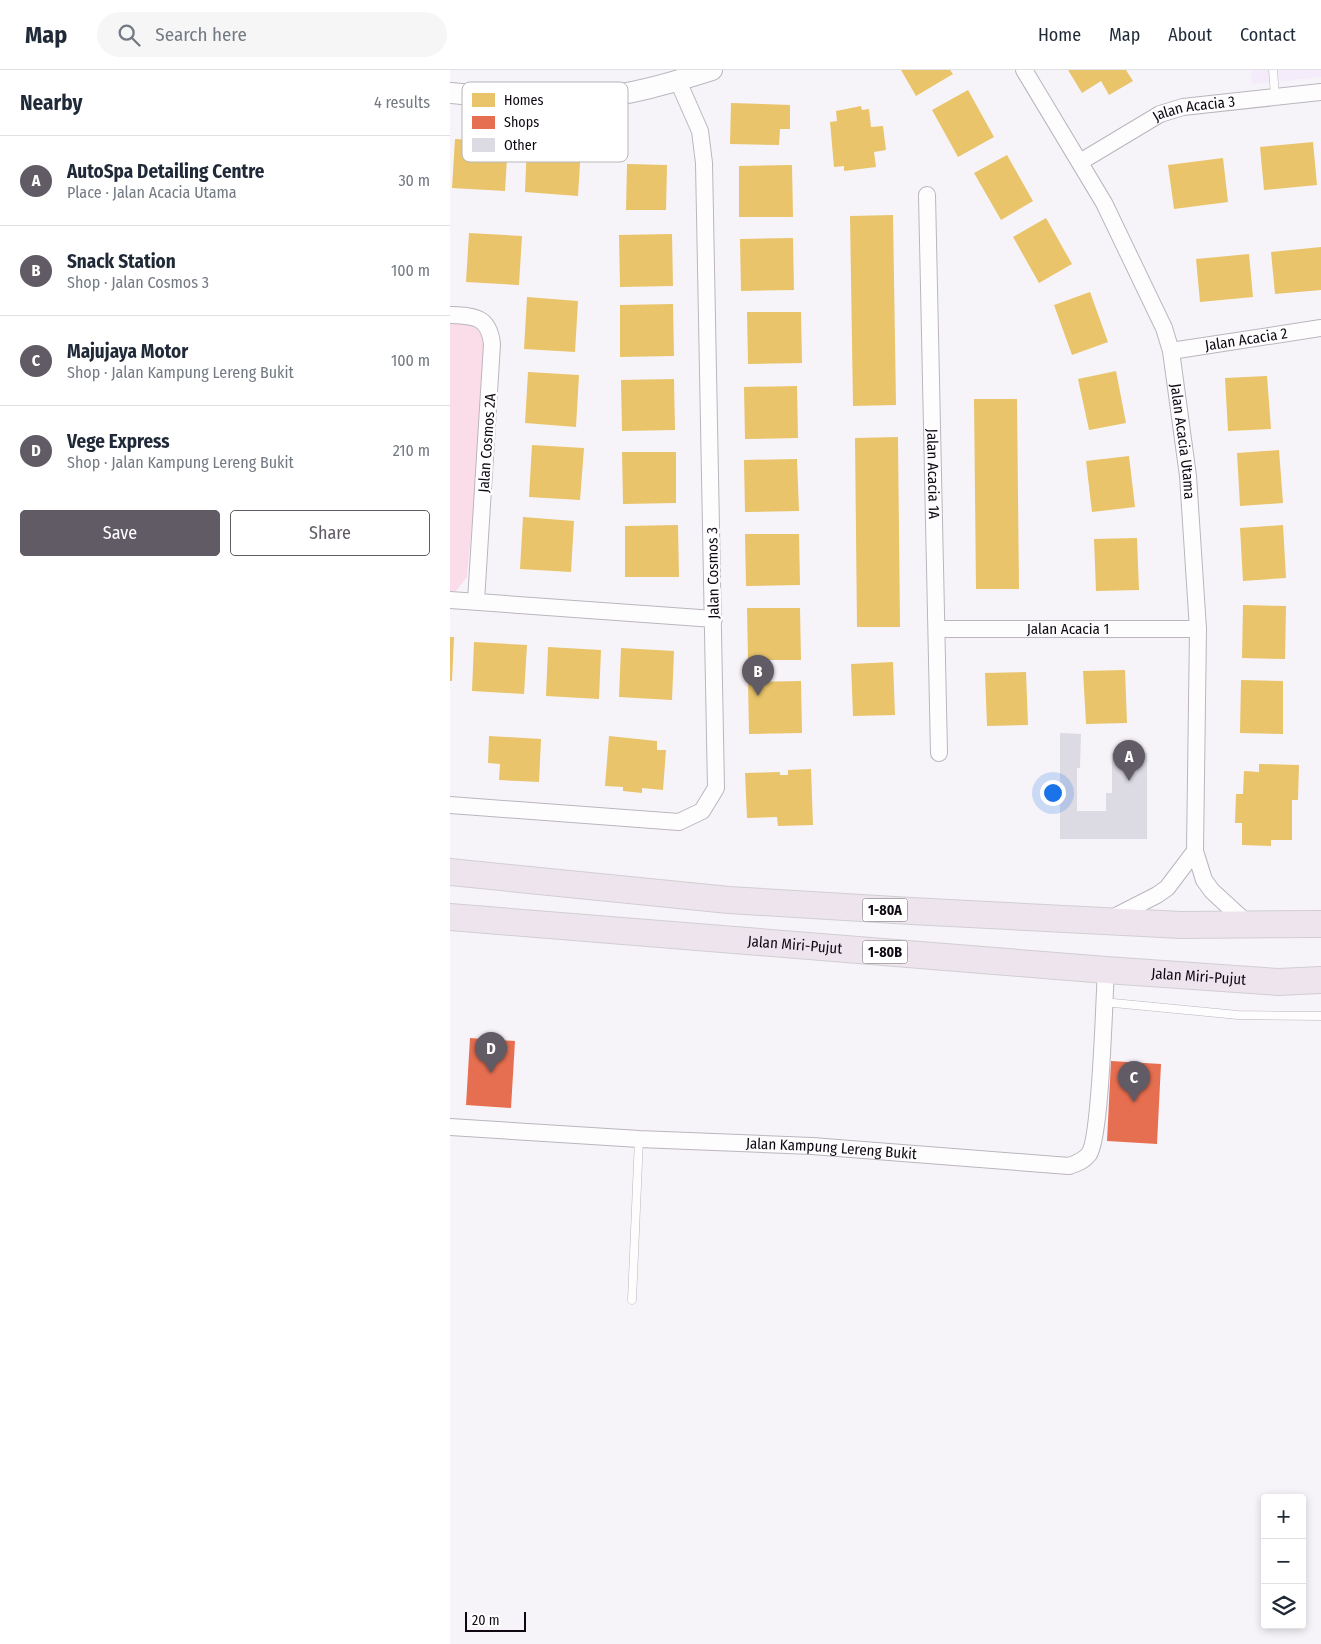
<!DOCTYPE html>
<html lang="en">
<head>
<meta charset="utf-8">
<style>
  :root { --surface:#fff; --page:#f6f6f7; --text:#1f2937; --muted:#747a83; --line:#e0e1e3; --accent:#605b64 }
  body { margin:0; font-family:"Fira Sans Condensed",sans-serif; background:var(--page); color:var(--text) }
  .controls { position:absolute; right:15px; bottom:15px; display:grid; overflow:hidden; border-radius:5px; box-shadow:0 2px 8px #0003 }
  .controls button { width:45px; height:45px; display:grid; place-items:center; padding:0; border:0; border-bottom:1px solid var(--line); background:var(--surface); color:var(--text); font:25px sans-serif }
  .scale { position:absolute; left:15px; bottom:12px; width:61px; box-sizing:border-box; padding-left:5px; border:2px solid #0f0813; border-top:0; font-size:14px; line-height:18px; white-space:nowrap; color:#0f0813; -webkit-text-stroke:4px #fff; paint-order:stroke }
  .you { position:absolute; left:602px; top:722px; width:18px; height:18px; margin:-12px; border:4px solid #fff; border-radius:50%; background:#1a73e8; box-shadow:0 0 0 8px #1a73e833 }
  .badge { display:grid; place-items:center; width:32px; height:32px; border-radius:50%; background:var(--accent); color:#fff; font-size:16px; font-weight:700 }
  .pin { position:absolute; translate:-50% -41px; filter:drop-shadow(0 1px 2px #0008) }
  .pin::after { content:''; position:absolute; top:26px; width:18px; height:15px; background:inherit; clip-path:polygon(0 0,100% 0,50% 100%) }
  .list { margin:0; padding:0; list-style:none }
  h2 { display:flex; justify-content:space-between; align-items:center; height:65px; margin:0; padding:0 20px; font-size:21px }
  h2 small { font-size:16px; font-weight:400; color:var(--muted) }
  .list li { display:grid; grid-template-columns:32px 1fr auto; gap:15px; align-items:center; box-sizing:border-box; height:90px; padding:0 20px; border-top:1px solid var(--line) }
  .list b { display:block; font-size:19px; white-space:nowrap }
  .list p { margin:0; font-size:16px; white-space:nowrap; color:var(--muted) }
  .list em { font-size:16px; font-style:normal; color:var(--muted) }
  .actions { display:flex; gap:10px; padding:15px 20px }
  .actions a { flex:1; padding:11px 0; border:1px solid var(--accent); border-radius:5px; text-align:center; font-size:18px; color:var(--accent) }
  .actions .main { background:var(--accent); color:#fff }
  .icon { flex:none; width:28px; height:28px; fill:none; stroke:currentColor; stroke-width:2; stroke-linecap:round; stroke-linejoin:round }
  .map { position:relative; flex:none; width:871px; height:1574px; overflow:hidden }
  header { display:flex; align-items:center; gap:30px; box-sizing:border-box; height:70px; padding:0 25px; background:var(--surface); border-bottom:1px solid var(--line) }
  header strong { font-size:24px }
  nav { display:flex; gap:28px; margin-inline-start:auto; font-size:18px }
  .search { width:350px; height:45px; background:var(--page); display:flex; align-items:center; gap:12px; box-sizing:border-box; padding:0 18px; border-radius:28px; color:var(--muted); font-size:19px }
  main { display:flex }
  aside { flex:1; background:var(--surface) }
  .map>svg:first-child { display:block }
</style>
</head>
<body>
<header>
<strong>Map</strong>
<div class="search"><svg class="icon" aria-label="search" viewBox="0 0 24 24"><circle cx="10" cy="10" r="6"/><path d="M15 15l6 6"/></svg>Search here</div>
<nav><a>Home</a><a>Map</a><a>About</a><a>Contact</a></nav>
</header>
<main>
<aside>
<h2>Nearby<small>4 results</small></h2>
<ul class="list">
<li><span class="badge">A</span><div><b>AutoSpa Detailing Centre</b><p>Place · Jalan Acacia Utama</p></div><em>30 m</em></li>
<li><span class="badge">B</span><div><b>Snack Station</b><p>Shop · Jalan Cosmos 3</p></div><em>100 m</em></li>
<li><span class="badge">C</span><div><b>Majujaya Motor</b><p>Shop · Jalan Kampung Lereng Bukit</p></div><em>100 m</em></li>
<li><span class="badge">D</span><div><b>Vege Express</b><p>Shop · Jalan Kampung Lereng Bukit</p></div><em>210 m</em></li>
</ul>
<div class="actions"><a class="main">Save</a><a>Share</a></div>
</aside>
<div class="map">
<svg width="871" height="1574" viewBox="0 0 871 1574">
  <rect width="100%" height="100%" fill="#f7f4f9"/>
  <path fill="#f4ebfb" d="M801,0H871V7L802,14Z"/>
  <path fill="#fbdce9" d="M0,252L25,255L37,274V290L17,507L6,521H0Z"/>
  <path fill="#e9c46a" d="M451,0H500L503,4L466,26Z
    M618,0H676L683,11L659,25L651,11L632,23Z
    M518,20L544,67L508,87L482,40Z
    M281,33L340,35V59H330L329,75L280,74Z
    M411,36L412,40L419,39L421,57L433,56L436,80L424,82L426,97L394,101V96L384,97L380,52L387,51L386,41Z
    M5,69L58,72L55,121L2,118Z
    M863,72L867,115L814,120L810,77Z
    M77,73L131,77L128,126L75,122Z
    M557,85L583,131L551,150L524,103Z
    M773,88L778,132L724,139L718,95Z
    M177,94L217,95L216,140H176Z
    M342,95L343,147H289V96Z
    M443,145L446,335L403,336L400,146Z
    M596,148L622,194L589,213L563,167Z
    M19,163L72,166L69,215L16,212Z
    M222,164L223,216L170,217L169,165Z
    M343,168L344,220L291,221L290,169Z
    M871,177V220L825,224L821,182Z
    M799,184L803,227L750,232L746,189Z
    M640,222L658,272L622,285L604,235Z
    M77,227L128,231L125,282L74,279Z
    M223,234L224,286L170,287V235Z
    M297,242H351L352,293L298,294Z
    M666,301L676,353L639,360L628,309Z
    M78,302L129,305L126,357L75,353Z
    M817,306L821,359L778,361L775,308Z
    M224,309L225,360L172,361L171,310Z
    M347,316L348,368L295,369L294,317Z
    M524,329H567L569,519H526Z
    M448,367L450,557H407L405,368Z
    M82,375L134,378L130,430L79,427Z
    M829,380L833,433L790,436L787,383Z
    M172,382H226V433L173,434Z
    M679,386L685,437L642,442L636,391Z
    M347,389L349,441L295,442L294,390Z
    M73,447L124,451L121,502L70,499Z
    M228,455L229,507H175V456Z
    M833,455L836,508L793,511L790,458Z
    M295,464H349L350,515L296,516Z
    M687,468L689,520L646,521L644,469Z
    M793,535L836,536L835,589L792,588Z
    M297,538H350L351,590H298Z
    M0,567H4L2,611H0Z
    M24,572L77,575L74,624L22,621Z
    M98,577L151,580L149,629L96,626Z
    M171,578L224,581L222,630L169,627Z
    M443,592L445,645L403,646L401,594Z
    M675,600L677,653L636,654L633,601Z
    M576,602L578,655L537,656L535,603Z
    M791,610L833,611V664L790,663Z
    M351,611L352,663L299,664L298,612Z
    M39,666L91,669L89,712L49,710L50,694L38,693Z
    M159,666L207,671V680H216L213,720L192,718V723L173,721V717L155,716Z
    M809,694L849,695L848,730H842V770H821V776L792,775V753H785L786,724H793L794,701L809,702Z
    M361,699L363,755L328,756L327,747L297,748L295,703L330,702V705H338V700Z"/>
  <path fill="#e76f51" d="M20,968L65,971L61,1038L16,1035Z
    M661,991L711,994L707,1074L657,1071Z"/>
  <path fill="#dcdae3" d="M610,663L631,664L630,698H627V741H656V723H662V683H697V769H610Z"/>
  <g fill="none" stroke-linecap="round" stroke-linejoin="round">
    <g stroke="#bab5be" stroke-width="9">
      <path id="service" d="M823,0L825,26
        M653,932L788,945L871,946
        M182,1230L189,1069"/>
    </g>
    <g stroke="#bab5be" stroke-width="18">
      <g id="minor">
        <path id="s1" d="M574,0L654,133L714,258L721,281L738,406L748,559L745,781L754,810L762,821L799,855"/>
        <path id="s2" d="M630,92L710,44L733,37L871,22"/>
        <path id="s3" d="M477,125L489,683"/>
        <path d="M0,245C24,246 39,246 42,274L26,531"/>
        <path id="s4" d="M721,281L871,258"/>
        <path d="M0,530L264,549"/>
        <path id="s5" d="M488,559H748"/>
        <path d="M0,735L229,752L252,741L266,718L254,93L250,61L228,11"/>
        <path d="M660,849L707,825L717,818L745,781"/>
        <path id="s6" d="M0,1057L189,1069L362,1076L619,1096C627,1093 634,1091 639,1084C651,1067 654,930 656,900"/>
      </g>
    </g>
    <g stroke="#bab5be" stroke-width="22">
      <path id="tertiary" d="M0,23C44,27 90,33 134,29C178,26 221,13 262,0"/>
    </g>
    <g stroke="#d1ced2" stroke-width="28">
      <g id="trunk">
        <path d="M0,802L279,830L461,841L731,855L871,854"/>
        <path id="s7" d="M0,847L656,900L828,912L871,910"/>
      </g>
    </g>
    <use href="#service" stroke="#fefdfe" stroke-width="8"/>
    <use href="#minor" stroke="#fefdfe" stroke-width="16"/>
    <use href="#tertiary" stroke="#fefdfe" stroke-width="20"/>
    <use href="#trunk" stroke="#eee4ed" stroke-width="26"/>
  </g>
  <g text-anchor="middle" stroke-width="5" stroke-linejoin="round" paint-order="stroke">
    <g fill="#fff" stroke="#57525a" stroke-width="1">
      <rect x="412.5" y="828.5" width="45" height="23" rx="4"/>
      <rect x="412.5" y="870.5" width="45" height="23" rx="4"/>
    </g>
    <g font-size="14" font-weight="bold" fill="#0f0813">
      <text x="435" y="845">1-80A</text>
      <text x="435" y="887">1-80B</text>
    </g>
    <g font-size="15" fill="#0f0813" stroke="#fff">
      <text dy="5" stroke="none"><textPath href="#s2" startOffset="128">Jalan Acacia 3</textPath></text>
      <text dy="5" stroke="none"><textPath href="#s4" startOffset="76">Jalan Acacia 2</textPath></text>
      <text dy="5" stroke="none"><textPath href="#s1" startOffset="409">Jalan Acacia Utama</textPath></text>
      <text transform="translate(37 373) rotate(-86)" y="5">Jalan Cosmos 2A</text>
      <text dy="5" stroke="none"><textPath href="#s3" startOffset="279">Jalan Acacia 1A</textPath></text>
      <text transform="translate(263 503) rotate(-91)" y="5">Jalan Cosmos 3</text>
      <text dy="5" stroke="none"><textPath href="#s5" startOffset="130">Jalan Acacia 1</textPath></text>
      <text dy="5" stroke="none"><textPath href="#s7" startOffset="346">Jalan Miri-Pujut</textPath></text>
      <text dy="5" stroke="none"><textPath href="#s7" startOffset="751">Jalan Miri-Pujut</textPath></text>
      <text dy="5" stroke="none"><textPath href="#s6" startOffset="382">Jalan Kampung Lereng Bukit</textPath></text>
    </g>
  </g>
  <rect x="12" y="12" width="166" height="80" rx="8" fill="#fff" stroke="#b7b5b8" stroke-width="1"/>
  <rect x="22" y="23" width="23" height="14" fill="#e9c46a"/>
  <rect x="22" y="46" width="23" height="13" fill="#e76f51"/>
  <rect x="22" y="68" width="23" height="14" fill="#dcdae3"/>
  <g font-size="14" fill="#0f0813">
    <text x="54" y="35">Homes</text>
    <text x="54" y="57">Shops</text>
    <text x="54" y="80">Other</text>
  </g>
</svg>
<div class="controls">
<button>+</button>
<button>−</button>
<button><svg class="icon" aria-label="layers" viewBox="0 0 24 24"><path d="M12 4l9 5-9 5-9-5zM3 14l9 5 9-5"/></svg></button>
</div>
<div class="scale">20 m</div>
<div class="you"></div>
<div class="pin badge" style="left:679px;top:711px">A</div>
<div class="pin badge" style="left:308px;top:626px">B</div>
<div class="pin badge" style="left:684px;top:1032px">C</div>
<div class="pin badge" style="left:41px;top:1003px">D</div>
</div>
</main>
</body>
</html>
